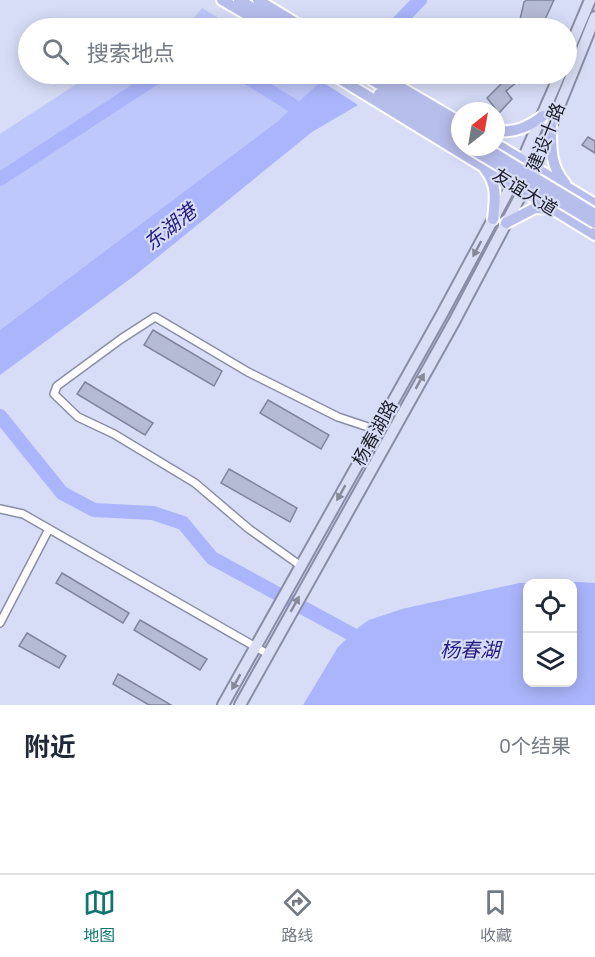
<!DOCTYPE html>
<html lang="zh">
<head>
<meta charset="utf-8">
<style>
  :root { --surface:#fff; --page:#f6f6f7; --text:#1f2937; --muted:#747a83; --line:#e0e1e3; --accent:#0f766e }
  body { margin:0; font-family:"Exo 2","Noto Sans SC",sans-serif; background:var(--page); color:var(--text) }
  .controls { position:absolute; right:18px; bottom:18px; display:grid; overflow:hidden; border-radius:12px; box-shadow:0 3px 15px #0003 }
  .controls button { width:54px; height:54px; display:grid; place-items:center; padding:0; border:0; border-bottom:2px solid var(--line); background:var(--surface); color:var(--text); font:30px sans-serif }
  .compass { position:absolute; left:451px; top:102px; width:54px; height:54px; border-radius:50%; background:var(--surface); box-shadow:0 3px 15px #0003; rotate:31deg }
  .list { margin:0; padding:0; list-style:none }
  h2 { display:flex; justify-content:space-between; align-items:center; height:78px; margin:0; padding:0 24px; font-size:26px }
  h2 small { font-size:20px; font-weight:400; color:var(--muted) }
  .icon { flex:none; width:33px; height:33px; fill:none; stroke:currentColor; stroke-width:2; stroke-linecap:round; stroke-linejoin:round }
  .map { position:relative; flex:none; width:595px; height:705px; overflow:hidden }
  .search { position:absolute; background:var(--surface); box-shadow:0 3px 15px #0003; left:18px; right:18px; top:18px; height:66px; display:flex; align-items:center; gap:15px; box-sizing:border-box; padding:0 21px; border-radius:33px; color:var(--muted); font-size:22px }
  .sheet { height:168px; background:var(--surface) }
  nav { display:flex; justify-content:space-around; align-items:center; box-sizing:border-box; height:84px; border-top:2px solid var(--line); background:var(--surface); font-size:16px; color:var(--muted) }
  nav a { display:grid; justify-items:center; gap:3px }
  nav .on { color:var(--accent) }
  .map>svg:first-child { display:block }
</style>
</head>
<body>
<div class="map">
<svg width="595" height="705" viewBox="0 0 595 705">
  <rect width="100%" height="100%" fill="#d7ddf7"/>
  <path fill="#bfc8fa" d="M202,8L235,28H186Z
    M92,74H308L321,81L278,121L0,330V134Z"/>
  <path fill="#aab5fb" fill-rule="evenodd" d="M321,81L358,105L312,132L138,273L0,375V330L278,121Z
    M579,582L595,583V705H303L338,647L359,627L369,620L402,609L519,583ZM528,584H572V682H528Z"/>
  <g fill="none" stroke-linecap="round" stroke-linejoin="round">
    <path stroke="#aab5fb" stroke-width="14" d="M393,28L420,0
      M242,74L308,115
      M0,179L161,74
      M0,416L62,493L94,510L153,513L183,523L212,558L366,642"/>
  </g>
  <path fill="#b6bbd5" stroke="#80859d" stroke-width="1.5" d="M527,0H554L541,28H518L524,2Z
    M495,74H527L506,91L512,99L499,113L487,98L503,82Z
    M588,137L595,141V153L582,145Z
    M153,330L222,371L214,386L144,345Z
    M85,382L153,423L145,435L77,394Z
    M268,400L329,435L321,449L260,413Z
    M229,469L297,508L290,522L221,483Z
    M62,573L129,613L123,623L56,583Z
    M140,620L207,659L200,670L134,630Z
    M27,633L66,656L59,668L19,646Z
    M118,674L171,705H149L113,684Z"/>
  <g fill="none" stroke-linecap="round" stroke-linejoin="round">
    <g stroke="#898ea6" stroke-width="10">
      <path id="street" d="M0,509L23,514L268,654
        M301,566L249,529L195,483L114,434L78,417L54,394L57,386L121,339L155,317L248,372L338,417L377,430
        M0,623L49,529"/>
    </g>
    <g stroke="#898ea6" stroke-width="14">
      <path id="secondary" d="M566,57L590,0
        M223,705L442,314L512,184L560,74
        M240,705L454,322L523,191L535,166L595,17"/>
    </g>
    <g stroke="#fff" stroke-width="14">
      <path id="primary" d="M222,0L270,28
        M239,0L286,28
        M258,0L304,28
        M332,74L595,235
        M362,74L460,132
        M378,74L460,122
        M379,94L460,142
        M551,125C551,147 550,166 565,183
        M496,131C515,133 528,127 543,116
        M496,144L595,204
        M485,169C498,185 495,200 493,219
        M506,223L535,208L550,209"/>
    </g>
    <use href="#street" stroke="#fff" stroke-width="7"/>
    <use href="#secondary" stroke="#dbdff6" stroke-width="10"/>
    <use href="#primary" stroke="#b8beec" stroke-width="10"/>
    <g stroke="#fff" stroke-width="14" stroke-linecap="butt">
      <path id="primary-bridge" d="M468,147L595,223
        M484,147L595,214"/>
    </g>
    <use href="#primary-bridge" stroke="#b8beec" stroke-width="10"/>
  </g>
  <defs><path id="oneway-solid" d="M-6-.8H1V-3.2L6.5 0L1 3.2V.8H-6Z" transform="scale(1.5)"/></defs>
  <g fill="#86899a">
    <use href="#oneway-solid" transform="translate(477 249) rotate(118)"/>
    <use href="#oneway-solid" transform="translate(420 381) rotate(-61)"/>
    <use href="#oneway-solid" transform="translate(341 493) rotate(119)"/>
    <use href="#oneway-solid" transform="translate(295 604) rotate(-61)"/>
    <use href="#oneway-solid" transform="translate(236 682) rotate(119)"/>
  </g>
  <g text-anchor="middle" stroke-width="4.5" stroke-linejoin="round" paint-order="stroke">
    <g font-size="18" fill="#1f202a" stroke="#d7ddf7">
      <text transform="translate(546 137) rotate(-68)" y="6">建设十路</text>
      <text transform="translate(525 192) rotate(32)" y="6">友谊大道</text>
      <text transform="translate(375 433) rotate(-61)" y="6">杨春湖路</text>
    </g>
    <g font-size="20" font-style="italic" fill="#272082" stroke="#d7ddf7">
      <text transform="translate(170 227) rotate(-39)" y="7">东湖港</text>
      <text x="470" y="657">杨春湖</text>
    </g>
  </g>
</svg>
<div class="controls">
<button><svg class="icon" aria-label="locate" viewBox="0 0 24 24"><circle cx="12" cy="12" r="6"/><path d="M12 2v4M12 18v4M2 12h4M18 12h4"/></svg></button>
<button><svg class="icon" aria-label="layers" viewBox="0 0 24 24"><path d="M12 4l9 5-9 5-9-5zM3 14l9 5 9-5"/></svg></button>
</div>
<svg class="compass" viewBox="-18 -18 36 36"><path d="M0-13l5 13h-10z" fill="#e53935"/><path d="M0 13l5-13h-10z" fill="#747a83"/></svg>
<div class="search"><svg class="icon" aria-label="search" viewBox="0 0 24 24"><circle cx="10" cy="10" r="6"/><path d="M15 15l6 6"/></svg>搜索地点</div>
</div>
<section class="sheet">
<h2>附近<small>0个结果</small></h2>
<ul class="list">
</ul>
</section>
<nav>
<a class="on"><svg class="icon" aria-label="map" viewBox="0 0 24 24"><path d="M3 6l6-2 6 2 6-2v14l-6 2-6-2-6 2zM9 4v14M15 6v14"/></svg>地图</a>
<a><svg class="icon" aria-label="directions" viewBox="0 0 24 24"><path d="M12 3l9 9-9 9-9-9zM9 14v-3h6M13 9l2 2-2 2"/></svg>路线</a>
<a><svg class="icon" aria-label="saved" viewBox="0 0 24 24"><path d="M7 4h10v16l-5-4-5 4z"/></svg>收藏</a>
</nav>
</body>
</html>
